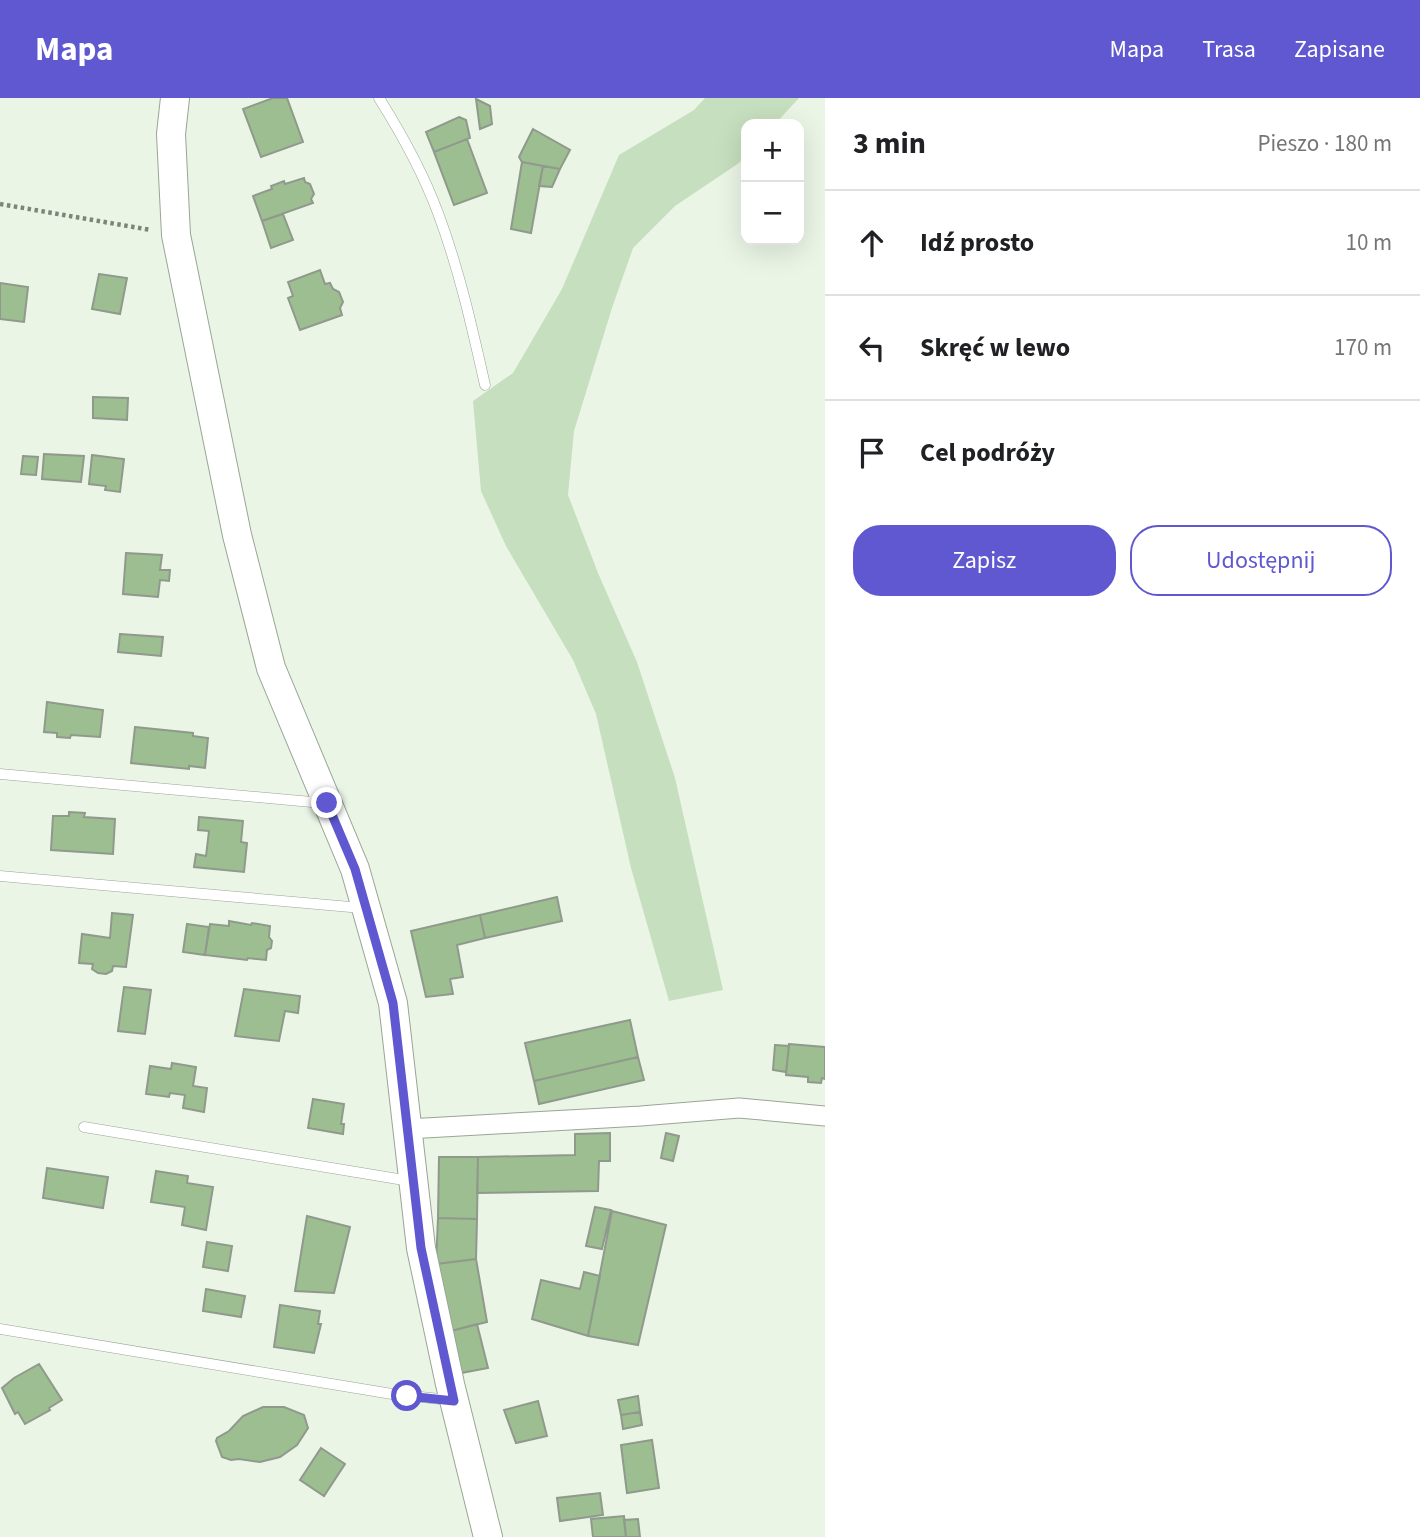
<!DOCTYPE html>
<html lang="pl">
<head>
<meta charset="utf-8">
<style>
  :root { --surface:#fff; --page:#f2f2f2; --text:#202124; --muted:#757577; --line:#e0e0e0; --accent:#5f58d0 }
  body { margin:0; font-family:"Source Sans 3",sans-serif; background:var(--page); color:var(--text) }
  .controls { position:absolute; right:21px; top:21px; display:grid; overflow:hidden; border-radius:14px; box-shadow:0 7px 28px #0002 }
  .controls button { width:63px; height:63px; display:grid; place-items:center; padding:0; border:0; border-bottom:2px solid var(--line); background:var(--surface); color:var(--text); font:35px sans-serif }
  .stop { position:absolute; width:21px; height:21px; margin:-16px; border:5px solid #5f58d0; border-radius:50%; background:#fff }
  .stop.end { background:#5f58d0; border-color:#fff; box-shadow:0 2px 7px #0008 }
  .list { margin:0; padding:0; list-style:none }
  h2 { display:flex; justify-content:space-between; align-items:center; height:91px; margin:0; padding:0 28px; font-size:30px }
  h2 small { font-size:23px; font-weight:400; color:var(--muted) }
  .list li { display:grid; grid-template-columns:46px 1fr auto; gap:21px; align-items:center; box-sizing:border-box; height:105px; padding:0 28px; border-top:2px solid var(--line) }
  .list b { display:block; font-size:26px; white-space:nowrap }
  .list em { font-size:23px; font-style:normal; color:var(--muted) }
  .actions { display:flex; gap:14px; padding:21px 28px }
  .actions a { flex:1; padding:16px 0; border:2px solid var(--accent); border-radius:28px; text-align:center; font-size:24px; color:var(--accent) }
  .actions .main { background:var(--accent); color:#fff }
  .icon { flex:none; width:38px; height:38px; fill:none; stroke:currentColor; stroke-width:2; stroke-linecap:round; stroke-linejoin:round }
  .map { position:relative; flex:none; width:825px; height:1439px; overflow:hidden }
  header { display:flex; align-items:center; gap:42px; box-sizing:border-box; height:98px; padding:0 35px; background:var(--accent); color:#fff }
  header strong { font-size:33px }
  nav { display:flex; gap:38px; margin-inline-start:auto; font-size:24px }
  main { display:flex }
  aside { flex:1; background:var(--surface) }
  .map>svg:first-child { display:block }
</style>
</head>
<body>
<header>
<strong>Mapa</strong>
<nav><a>Mapa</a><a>Trasa</a><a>Zapisane</a></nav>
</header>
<main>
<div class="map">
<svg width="825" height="1439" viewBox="0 0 825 1439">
  <rect width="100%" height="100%" fill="#eaf5e6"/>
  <path fill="#c6dfbe" d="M705,0H799L775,26H746V57L739,65L675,108L633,150L612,210L574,333L568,397L598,475L637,564L675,680L723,892L669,903L631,770L596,616L573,562L506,448L481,393L473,303L513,275L562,191L619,57L694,12Z"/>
  <path fill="#9dbe90" stroke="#8f9a8c" stroke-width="2" d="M273,0H287L303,44L261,59L243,11Z
    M476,1L490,8L492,26L480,31Z
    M459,19L466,22L470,40L434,54L426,34Z
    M533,31L570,52L560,71L522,64L519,59Z
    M467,41L487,95L454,107L434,54Z
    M522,64L543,68L531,135L511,131Z
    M543,68L560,71L552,89L539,88Z
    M304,80L305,84L310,86L314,96L311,101L313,105L262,123L253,98L272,91L271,88L284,83L285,86Z
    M283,116L293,142L271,150L262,123Z
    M320,172L325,186L330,185L333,191L339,194L343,204L340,210L342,217L300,232L288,200L293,198L288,184Z
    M99,176L127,180L120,216L92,211Z
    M0,185L28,189L24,224L0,221Z
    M93,299L128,300L127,322L93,320Z
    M44,356L84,358L81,384L42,381Z
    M92,357L124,361L120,394L105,392L106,388L89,386Z
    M23,358L38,359L36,377L21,376Z
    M126,455L162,457L160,472H170L169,483L160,482L158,499L123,496Z
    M120,536L163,539L161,558L118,554Z
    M47,604L103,612L100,639L71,637L70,640L57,639V635L44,634Z
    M135,629L193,635V638L208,640L205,670L189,668V671L131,665Z
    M69,714L85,715L84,719L115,721L113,756L51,752L53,718H69Z
    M199,719L243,723L241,744L247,745L244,774L194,769L196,756L206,758L209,733L198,732Z
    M557,799L562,823L485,840L480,817Z
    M112,815L133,817L126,869L113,868L112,873L106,876L98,875L92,871L93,866L79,865L82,836L110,840Z
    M480,817L485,840L457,847L463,879L450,881L453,896L426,899L411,833Z
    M229,823L251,827L252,825L270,828L269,839L272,843L271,850L267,852L266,862L248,860L247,862L205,857L210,826L229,828Z
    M187,826L209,829L205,857L183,854Z
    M124,889L151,892L145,936L118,933Z
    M244,891L300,898L298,915L285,913L279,943L235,938Z
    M630,922L638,959L534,983L525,945Z
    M789,946L825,949V981L822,980L821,985L808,984V979L786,977Z
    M775,947L789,948L786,974L773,972Z
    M638,959L644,982L539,1006L534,983Z
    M172,965L196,969L193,988L207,990L204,1014L183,1010L185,997L170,995L169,999L146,996L150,968L171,971Z
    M313,1001L344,1006L341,1026H344L343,1036L308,1030Z
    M610,1035V1063H599L598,1093L477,1095L478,1059L575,1057V1036Z
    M666,1035L679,1038L673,1063L661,1060Z
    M439,1059H478L477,1121L438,1120Z
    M47,1070L108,1079L103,1110L43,1100Z
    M156,1073L188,1078L187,1085L213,1089L206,1132L182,1127L185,1109L151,1104Z
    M595,1109L611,1112L602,1151L586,1148Z
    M612,1113L666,1127L638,1247L588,1238Z
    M307,1118L350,1129L334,1195L295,1193Z
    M438,1120L477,1121L476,1161L436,1166Z
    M207,1144L232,1148L228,1173L203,1169Z
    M476,1161L487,1224L451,1233L436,1166Z
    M584,1174L600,1178L588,1238L532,1221L541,1182L580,1191Z
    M206,1191L245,1198L241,1219L203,1213Z
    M280,1207L320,1213L318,1226H321L314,1255L274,1249Z
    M477,1226L488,1270L461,1275L451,1233Z
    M39,1266L62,1302L49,1310L50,1312L25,1326L18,1314L15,1316L2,1290L14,1280Z
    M638,1298L640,1314L621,1317L618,1302Z
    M538,1303L547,1338L516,1345L504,1312Z
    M263,1309H284L304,1317L308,1330L297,1347L280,1359L260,1364L239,1361L231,1362L222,1359L216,1343L217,1340L229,1333L243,1318Z
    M640,1314L642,1327L623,1331L621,1317Z
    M652,1342L659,1390L627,1395L621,1347Z
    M321,1350L345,1366L324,1398L300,1382Z
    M600,1395L603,1417L560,1423L557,1400Z
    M624,1418L626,1439H593L591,1421Z
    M638,1421L640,1439H626L624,1422Z"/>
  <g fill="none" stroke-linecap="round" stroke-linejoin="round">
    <g stroke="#9aa596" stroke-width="11">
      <path id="lane" d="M379,0C401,35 424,77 438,115C459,171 472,229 485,287
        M0,676L323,705
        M0,778L362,810
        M84,1029L410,1083
        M0,1231L392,1296L450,1302"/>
    </g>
    <g stroke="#9aa596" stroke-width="21">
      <path id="street" d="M407,1031L641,1018L739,1010L825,1018"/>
    </g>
    <g stroke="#9aa596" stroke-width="30">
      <path id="secondary" d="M175,0L171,36L176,137L237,437L271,570L355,771L393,905L421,1150L450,1286L488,1439"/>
    </g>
    <path stroke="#7d857b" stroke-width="4.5" stroke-dasharray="3.5 3.5" stroke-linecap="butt" d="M0,106L151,132"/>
    <use href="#lane" stroke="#fff" stroke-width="10"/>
    <use href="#street" stroke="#fff" stroke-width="19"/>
    <use href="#secondary" stroke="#fff" stroke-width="28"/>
  </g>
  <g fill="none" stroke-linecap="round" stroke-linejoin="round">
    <path stroke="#5f58d0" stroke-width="9" d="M327,705L355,771L393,905L421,1150L454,1303L407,1298"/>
  </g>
</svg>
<div class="controls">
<button>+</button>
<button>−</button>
</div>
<div class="stop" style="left:407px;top:1298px"></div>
<div class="stop end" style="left:327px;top:705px"></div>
</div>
<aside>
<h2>3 min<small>Pieszo · 180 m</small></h2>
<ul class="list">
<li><svg class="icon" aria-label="ahead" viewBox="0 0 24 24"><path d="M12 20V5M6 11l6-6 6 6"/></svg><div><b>Idź prosto</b></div><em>10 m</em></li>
<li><svg class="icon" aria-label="left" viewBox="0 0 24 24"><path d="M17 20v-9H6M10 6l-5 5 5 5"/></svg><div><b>Skręć w lewo</b></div><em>170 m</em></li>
<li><svg class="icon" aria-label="arrive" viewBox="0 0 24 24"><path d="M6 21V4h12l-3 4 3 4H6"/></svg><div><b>Cel podróży</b></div></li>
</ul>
<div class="actions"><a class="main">Zapisz</a><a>Udostępnij</a></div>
</aside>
</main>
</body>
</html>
